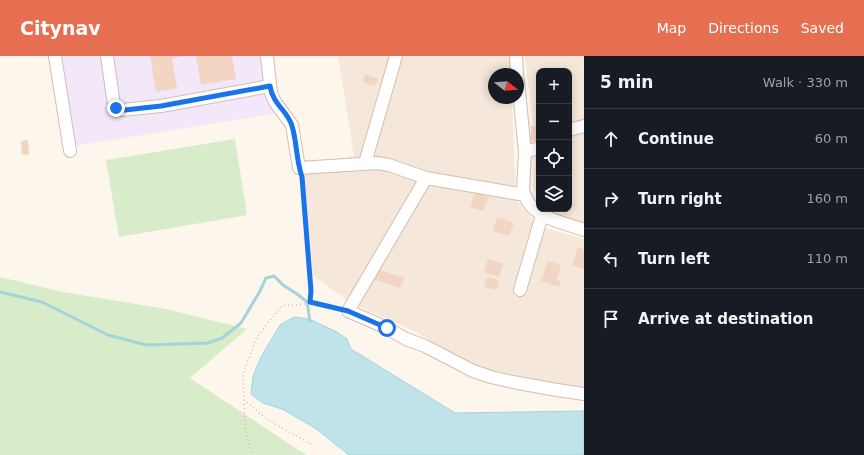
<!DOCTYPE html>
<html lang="en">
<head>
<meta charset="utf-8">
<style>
  :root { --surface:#171b24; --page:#242831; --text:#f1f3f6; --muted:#9ea1a6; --line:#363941; --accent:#e76f51 }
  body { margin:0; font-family:"DejaVu Sans",sans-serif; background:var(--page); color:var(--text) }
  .controls { position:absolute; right:12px; top:12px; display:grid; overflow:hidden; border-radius:8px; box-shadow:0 2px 10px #0003 }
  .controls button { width:36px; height:36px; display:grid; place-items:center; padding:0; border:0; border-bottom:1px solid var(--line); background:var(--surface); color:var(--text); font:20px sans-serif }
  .compass { position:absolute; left:488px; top:12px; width:36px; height:36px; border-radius:50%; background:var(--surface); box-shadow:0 2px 10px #0003; rotate:107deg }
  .stop { position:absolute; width:12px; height:12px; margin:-9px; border:3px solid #1a73e8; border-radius:50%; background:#fff }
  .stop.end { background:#1a73e8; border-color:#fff; box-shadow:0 1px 4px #0008 }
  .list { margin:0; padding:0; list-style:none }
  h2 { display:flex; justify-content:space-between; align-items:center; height:52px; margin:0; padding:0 16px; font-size:17px }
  h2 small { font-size:13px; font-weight:400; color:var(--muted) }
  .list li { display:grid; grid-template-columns:26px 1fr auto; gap:12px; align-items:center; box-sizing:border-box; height:60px; padding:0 16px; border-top:1px solid var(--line) }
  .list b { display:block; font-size:15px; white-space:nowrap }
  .list em { font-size:13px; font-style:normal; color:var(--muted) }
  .icon { flex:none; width:22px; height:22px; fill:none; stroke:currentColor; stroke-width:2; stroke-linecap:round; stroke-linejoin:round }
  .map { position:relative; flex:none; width:584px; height:399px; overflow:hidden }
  header { display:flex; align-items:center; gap:24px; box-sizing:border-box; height:56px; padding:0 20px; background:var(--accent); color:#fff }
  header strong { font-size:19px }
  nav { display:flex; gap:22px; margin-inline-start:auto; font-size:14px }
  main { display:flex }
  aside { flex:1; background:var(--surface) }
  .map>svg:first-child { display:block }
</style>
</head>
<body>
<header>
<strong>Citynav</strong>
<nav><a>Map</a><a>Directions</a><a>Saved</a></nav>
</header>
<main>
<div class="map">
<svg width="584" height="399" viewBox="0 0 584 399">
  <rect width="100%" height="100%" fill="#fdf6ec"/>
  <path fill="#f5e8da" d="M338,0H510L511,18H494V42H512L516,144L538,170L584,183V332L532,323L474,310L418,277L349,246L313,219L304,118L312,109L354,100Z
    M525,0H584V168L549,156L547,153H569V15H539V141L533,132L536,94Z"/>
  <path fill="#f3e8fa" d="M62,0H263L277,57L75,90Z"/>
  <path fill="#d8ecc9" d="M235,83L247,159L119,181L106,104Z
    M0,221L63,236L166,253L247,273L190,322L306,399H0Z"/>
  <path fill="#bfe3e8" stroke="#a5d3da" d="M294,261L309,263L337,276L347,283L351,293L455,357L584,355V399H349L315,372L282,353L263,347L251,338L253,320L261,301L280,269Z"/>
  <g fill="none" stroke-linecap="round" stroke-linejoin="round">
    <path stroke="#a5d3da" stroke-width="3" d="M0,236L42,246L108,279L146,289L208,287L222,282L241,267L260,235L266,222L274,220L283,229L297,238L307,246L310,265"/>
  </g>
  <path fill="#f3d5c3" d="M150,0H181L172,2L177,32L156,36Z
    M196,0H232L236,23L201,29Z
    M365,18L378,23L375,30L362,26Z
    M531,70H539V85H531Z
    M28,84L29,98L22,99L21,85Z
    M476,136L489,141L483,155L470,151Z
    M497,161L514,167L509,180L493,175Z
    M578,191L584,193V213L572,209Z
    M488,203L503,208L499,221L484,216Z
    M548,205L561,209L557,224L561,225L559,231L541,225Z
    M374,212L404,222L400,232L371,223Z
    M487,221L499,224L497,234L484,231Z"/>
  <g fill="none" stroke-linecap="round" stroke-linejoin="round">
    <g stroke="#d1beb0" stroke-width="14">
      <path id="minor" d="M55,0L70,95
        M107,0L114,49L116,52L122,54L161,50L270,30
        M267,0L271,37L275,46L292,69L299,112L377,107L389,109L426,122L519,138H524
        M516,0L517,18
        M518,25L525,96L523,134C524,138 526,142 528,146C539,163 566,167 584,174
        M569,74L584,70
        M525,96L539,92
        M365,107L396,0
        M426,122L348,255L387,272L406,283L425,290L473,315L491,321L513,326L551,333L584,338
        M520,234L542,159"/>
    </g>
    <path stroke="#d9b8a5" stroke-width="1.5" stroke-dasharray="1 3" stroke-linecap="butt" d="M302,123L311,235L310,245
      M244,344L245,372L252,399
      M311,388L268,364L244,344L243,317L257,281L267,268L282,250L305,248L310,246L337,252"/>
    <use href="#minor" stroke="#fff" stroke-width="12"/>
  </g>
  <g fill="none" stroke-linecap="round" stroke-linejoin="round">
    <path stroke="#1a73e8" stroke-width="5" d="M116,52L125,54L161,50L270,30C273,49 288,55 292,70C297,86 296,104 302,121L311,235L310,246L348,255L387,272"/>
  </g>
</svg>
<div class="controls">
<button>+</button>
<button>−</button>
<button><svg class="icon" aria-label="locate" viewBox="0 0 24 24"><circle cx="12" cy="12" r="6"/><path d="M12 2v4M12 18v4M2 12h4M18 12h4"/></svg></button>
<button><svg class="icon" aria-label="layers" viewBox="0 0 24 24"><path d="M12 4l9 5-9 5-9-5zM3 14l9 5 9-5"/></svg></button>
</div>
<svg class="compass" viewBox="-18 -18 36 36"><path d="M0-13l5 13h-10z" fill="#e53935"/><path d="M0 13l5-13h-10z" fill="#9ea1a6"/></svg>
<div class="stop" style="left:387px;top:272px"></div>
<div class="stop end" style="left:116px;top:52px"></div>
</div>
<aside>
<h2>5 min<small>Walk · 330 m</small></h2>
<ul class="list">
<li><svg class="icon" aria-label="ahead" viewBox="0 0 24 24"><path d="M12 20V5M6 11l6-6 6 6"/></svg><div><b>Continue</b></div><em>60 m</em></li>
<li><svg class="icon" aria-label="right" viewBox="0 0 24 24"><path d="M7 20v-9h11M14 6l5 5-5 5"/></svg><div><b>Turn right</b></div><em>160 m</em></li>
<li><svg class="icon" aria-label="left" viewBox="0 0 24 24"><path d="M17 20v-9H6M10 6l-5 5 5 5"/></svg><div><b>Turn left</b></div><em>110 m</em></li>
<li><svg class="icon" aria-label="arrive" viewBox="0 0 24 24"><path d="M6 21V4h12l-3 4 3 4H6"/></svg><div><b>Arrive at destination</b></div></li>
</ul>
</aside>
</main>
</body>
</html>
